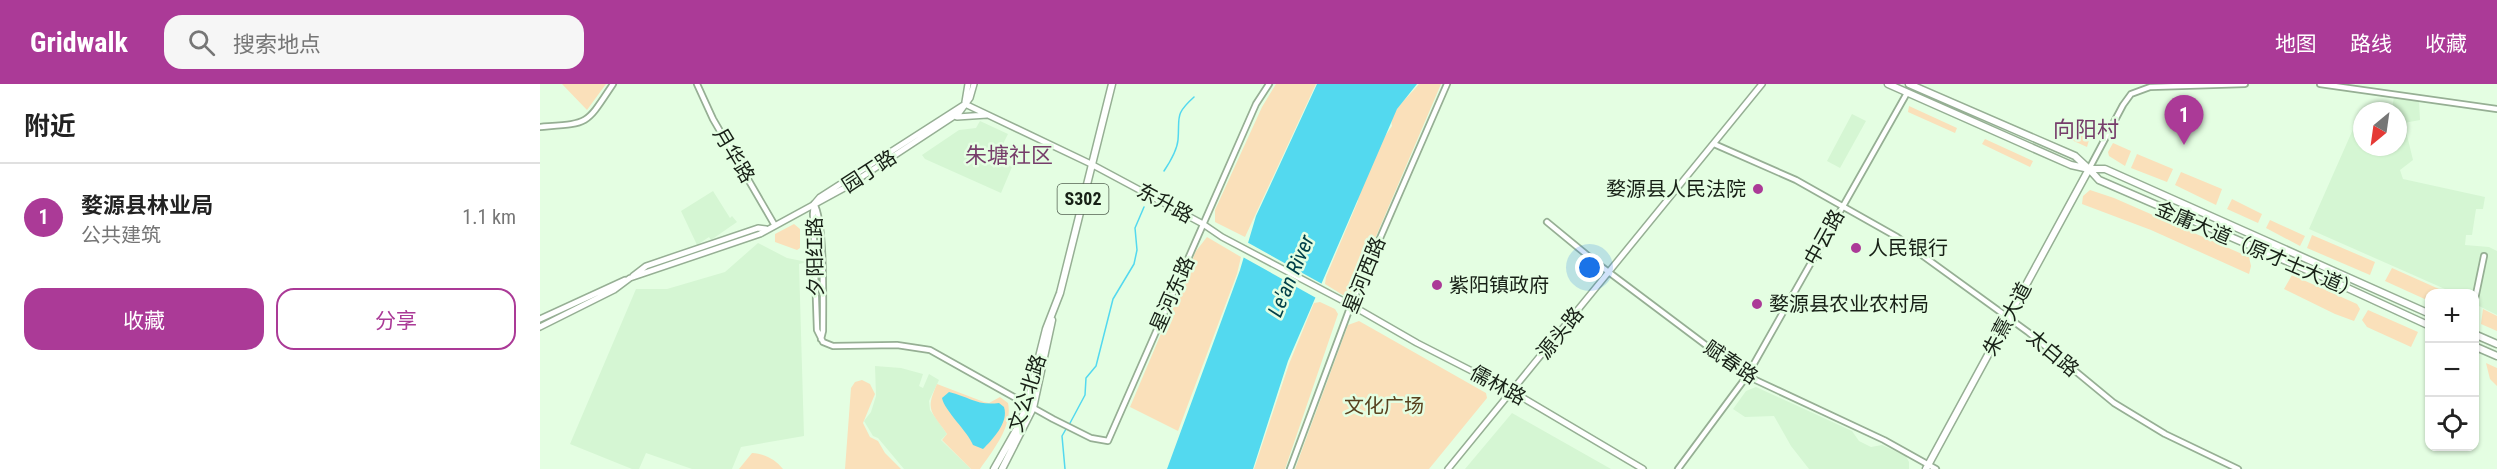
<!DOCTYPE html>
<html lang="zh">
<head>
<meta charset="utf-8">
<style>
  :root { --surface:#fff; --page:#f6f6f6; --text:#222; --muted:#767676; --line:#e0e0e0; --accent:#ab3a97 }
  body { margin:0; font-family:"Roboto Condensed","Noto Sans SC",sans-serif; background:var(--page); color:var(--text) }
  .controls { position:absolute; right:18px; bottom:18px; display:grid; overflow:hidden; border-radius:12px; box-shadow:0 2px 4px #0004 }
  .controls button { width:54px; height:54px; display:grid; place-items:center; padding:0; border:0; border-bottom:2px solid var(--line); background:var(--surface); color:var(--text); font:30px sans-serif }
  .compass { position:absolute; left:1813px; top:18px; width:54px; height:54px; border-radius:50%; background:var(--surface); box-shadow:0 2px 4px #0004; rotate:209deg }
  .you { position:absolute; left:1050px; top:184px; width:21px; height:21px; margin:-15px; border:4px solid #fff; border-radius:50%; background:#1a73e8; box-shadow:0 0 0 9px #1a73e833 }
  .badge { display:grid; place-items:center; width:39px; height:39px; border-radius:50%; background:var(--accent); color:#fff; font-size:20px; font-weight:700 }
  .pin { position:absolute; translate:-50% -50px; filter:drop-shadow(0 2px 3px #0008) }
  .pin::after { content:''; position:absolute; top:32px; width:21px; height:18px; background:inherit; clip-path:polygon(0 0,100% 0,50% 100%) }
  .list { margin:0; padding:0; list-style:none }
  h2 { display:flex; justify-content:space-between; align-items:center; height:78px; margin:0; padding:0 24px; font-size:26px }
  h2 small { font-size:20px; font-weight:400; color:var(--muted) }
  .list li { display:grid; grid-template-columns:39px 1fr auto; gap:18px; align-items:center; box-sizing:border-box; height:108px; padding:0 24px; border-top:2px solid var(--line) }
  .list b { display:block; font-size:22px; white-space:nowrap }
  .list p { margin:0; font-size:20px; white-space:nowrap; color:var(--muted) }
  .list em { font-size:20px; font-style:normal; color:var(--muted) }
  .actions { display:flex; gap:12px; padding:18px 24px }
  .actions a { flex:1; padding:14px 0; border:2px solid var(--accent); border-radius:18px; text-align:center; font-size:21px; color:var(--accent) }
  .actions .main { background:var(--accent); color:#fff }
  .icon { flex:none; width:33px; height:33px; fill:none; stroke:currentColor; stroke-width:2; stroke-linecap:round; stroke-linejoin:round }
  .map { position:relative; flex:none; width:1957px; height:385px; overflow:hidden }
  header { display:flex; align-items:center; gap:36px; box-sizing:border-box; height:84px; padding:0 30px; background:var(--accent); color:#fff }
  header strong { font-size:28px }
  nav { display:flex; gap:33px; margin-inline-start:auto; font-size:21px }
  .search { width:420px; height:54px; background:var(--page); display:flex; align-items:center; gap:15px; box-sizing:border-box; padding:0 21px; border-radius:18px; color:var(--muted); font-size:22px }
  main { display:flex }
  aside { flex:1; background:var(--surface) }
  .map>svg:first-child { display:block }
</style>
</head>
<body>
<header>
<strong>Gridwalk</strong>
<div class="search"><svg class="icon" aria-label="search" viewBox="0 0 24 24"><circle cx="10" cy="10" r="6"/><path d="M15 15l6 6"/></svg>搜索地点</div>
<nav><a>地图</a><a>路线</a><a>收藏</a></nav>
</header>
<main>
<aside>
<h2>附近<small></small></h2>
<ul class="list">
<li><span class="badge">1</span><div><b>婺源县林业局</b><p>公共建筑</p></div><em>1.1 km</em></li>
</ul>
<div class="actions"><a class="main">收藏</a><a>分享</a></div>
</aside>
<div class="map">
<svg width="1957" height="385" viewBox="0 0 1957 385">
  <rect width="100%" height="100%" fill="#e4fee2"/>
  <path fill="#d5f6d3" d="M1854,13L1879,17L1880,36L1864,39L1873,76L1860,86L1863,95L1945,113L1943,125H1936L1932,151H1926L1925,161L1949,163L1957,167V231L1935,220L1934,210L1914,209L1769,145L1814,43H1822V63H1858V40L1863,39L1858,27L1852,24Z
    M1312,30L1326,37L1300,84L1287,77Z
    M440,37L468,50L460,66L465,69L461,77L472,83L461,109L385,75L382,71L419,46L436,44Z
    M173,107L190,134L192,132L197,138L171,156L169,153L157,161L141,127Z
    M218,159L247,174L267,178L259,180L264,352L201,363L192,385H152L106,369L99,385H92L30,360L96,205H127L185,188Z
    M335,282L361,284L383,290L379,302L383,304L389,290L399,296L389,317L390,326L407,350L401,356L431,385H364L338,354L333,352L324,337L331,328L336,312Z
    M1216,303L1312,347L1319,357L1331,363L1342,361L1366,372L1369,378V385H1269L1251,362L1234,332L1205,333L1193,325L1206,307Z
    M972,329L1071,385H925Z"/>
  <path fill="#fae0ba" d="M22,0H66L47,26Z
    M736,0H776L705,153L675,138V126L722,23Z
    M879,0H901L811,211L806,213L785,200L786,193L818,117C814,99 841,58 852,42C848,28 870,12 879,0Z
    M1369,22L1417,44L1415,49L1368,28Z
    M1531,40L1551,49L1547,63L1525,53Z
    M1445,55L1493,77L1490,83L1442,60Z
    M1573,59L1591,67L1585,82L1569,72L1568,68Z
    M1597,70L1633,85L1627,98L1591,84Z
    M1641,88L1682,105L1676,121L1635,101Z
    M1550,106L1574,114L1709,173L1711,182L1709,190L1611,146L1542,120L1543,112Z
    M1692,115L1722,130L1718,139L1687,125Z
    M1730,136L1765,152L1760,162L1726,144Z
    M254,140L260,145V164L257,166L235,158V150Z
    M1772,151L1835,178L1830,191L1767,164Z
    M667,153L701,173L697,190L638,347L590,323L656,167Z
    M1852,184L1908,209L1890,210L1889,217L1845,197Z
    M1752,191L1817,220L1820,225L1814,237L1795,230L1744,205Z
    M780,218L795,225L798,230L745,385H714L749,280L774,219Z
    M1943,225L1957,232V247L1941,240Z
    M1828,226L1878,248L1871,263L1827,243L1822,236Z
    M819,237L946,309L947,314L889,385H755L808,241Z
    M1946,279L1957,284V302L1950,295Z
    M322,296L330,300L335,310L323,339L330,353L338,357L345,369L361,385H305L311,304L315,298Z
    M397,300L444,318L449,319L460,313L468,319C473,342 453,366 440,385H431L402,356L407,350C391,327 385,327 397,300Z
    M212,369C225,370 235,375 243,385H199Z"/>
  <path fill="#53d9ef" d="M777,0H877L857,25L748,277L713,385H627L700,186L716,132Z
    M409,308C430,313 437,322 459,319L464,323C469,338 453,355 443,365L433,361C428,348 404,326 402,314Z"/>
  <path fill="#e4fee2" d="M705,157L784,201L778,215L701,172Z"/>
  <g fill="none" stroke-linecap="round" stroke-linejoin="round">
    <path stroke="#53d9ef" stroke-width="1.5" d="M624,87C630,78 637,67 638,56C640,33 634,31 654,13
      M529,341L545,311L546,294L556,282L573,215L594,180L597,166L595,144L604,123
      M525,385L522,352L526,345"/>
    <g stroke="#96af94" stroke-width="8">
      <path id="tertiary" d="M157,0L173,35L234,140
        M1780,0L1957,25
        M0,43C50,39 45,42 73,0
        M1174,60L1256,96L1357,153L1488,248L1574,319L1625,350L1698,385
        M1549,85L1583,21L1591,10L1610,3L1705,0
        M274,120L273,130L277,246L283,258L293,262L357,261L390,266L513,335L551,354L568,357L716,20L729,0
        M274,120C285,136 283,222 283,247L281,255
        M1007,138L1058,180L1207,292L1344,356L1396,385
        M1934,220L1944,172
        M750,385L811,221L907,0
        M1138,385L1207,292L1367,9"/>
    </g>
    <g stroke="#96af94" stroke-width="8">
      <path id="secondary" d="M425,18L428,0
        M425,20L551,80L663,140L682,153L811,221L877,259L973,308L1103,385
        M417,33L447,31
        M274,120L280,113L425,20
        M93,192L106,182L218,144L226,145
        M0,235L85,196
        M0,243L74,206L90,194L220,150L308,102L419,29L430,14L434,0
        M908,385L1222,0"/>
    </g>
    <g stroke="#96af94" stroke-width="9">
      <path id="primary" d="M1348,0L1531,81L1549,85L1559,96L1790,196L1890,242
        M1369,0L1535,72L1549,85H1565L1890,230
        M1934,250L1957,260
        M1934,262L1957,272
        M454,385L479,341L487,321L506,245L520,209L572,0
        M462,385L493,324L512,236
        M1386,385L1549,85"/>
    </g>
    <use href="#tertiary" stroke="#fff" stroke-width="4.5"/>
    <use href="#secondary" stroke="#fff" stroke-width="5"/>
    <use href="#primary" stroke="#fff" stroke-width="6"/>
  </g>
  <g fill="#ab3a97" stroke="#e4fee2" stroke-width="2">
    <circle cx="1218" cy="105" r="6"/>
    <circle cx="1316" cy="164" r="6"/>
    <circle cx="897" cy="201" r="6"/>
    <circle cx="1217" cy="220" r="6"/>
  </g>
  <g text-anchor="middle" stroke-width="5" stroke-linejoin="round" paint-order="stroke">
    <rect fill="#e4fee2" stroke="#546353" stroke-width="1.5" x="517.5" y="100" width="51" height="30" rx="4.5"/>
    <g font-size="18" font-weight="bold" fill="#172016">
      <text x="543" y="121">S302</text>
    </g>
    <g font-size="20" fill="#172016" stroke="#e4fee2">
      <text transform="translate(194 71) rotate(59)" y="7">月华路</text>
      <text transform="translate(329 87) rotate(-33)" y="7">园丁路</text>
      <text transform="translate(625 119) rotate(28)" y="7">东升路</text>
      <text transform="translate(1284 153) rotate(-61)" y="7">中云路</text>
      <text transform="translate(1718 166) rotate(23)" y="7">金庸大道（原才士大道）</text>
      <text transform="translate(275 173) rotate(-91)" y="7">夕阳红路</text>
      <text transform="translate(824 191) rotate(-68)" y="7">星河西路</text>
      <text transform="translate(632 210) rotate(-66)" y="7">星河东路</text>
      <text transform="translate(1467 235) rotate(-62)" y="7">朱熹大道</text>
      <text transform="translate(1020 249) rotate(-51)" y="7">源头路</text>
      <text transform="translate(1513 269) rotate(40)" y="7">太白路</text>
      <text transform="translate(1191 278) rotate(34)" y="7">赋春路</text>
      <text transform="translate(958 301) rotate(28)" y="7">儒林路</text>
      <text transform="translate(487 309) rotate(-72)" y="7">文公北路</text>
    </g>
    <g font-size="20" fill="#172016" stroke="#e4fee2" text-anchor="start">
      <text x="1206" y="112" text-anchor="end">婺源县人民法院</text>
      <text x="1328" y="171">人民银行</text>
      <text x="909" y="208">紫阳镇政府</text>
      <text x="1229" y="227">婺源县农业农村局</text>
    </g>
    <g font-size="20" fill="#59421f" stroke="#e4fee2">
      <text x="844" y="329">文化广场</text>
    </g>
    <g font-size="21" font-style="italic" fill="#004049" stroke="#e4fee2">
      <text transform="translate(751 192) rotate(-67)" y="7">Le'an River</text>
    </g>
    <g font-size="22" fill="#763d6a" stroke="#e4fee2">
      <text x="1546" y="53">向阳村</text>
      <text x="469" y="79">朱塘社区</text>
    </g>
  </g>
</svg>
<div class="controls">
<button>+</button>
<button>−</button>
<button><svg class="icon" aria-label="locate" viewBox="0 0 24 24"><circle cx="12" cy="12" r="6"/><path d="M12 2v4M12 18v4M2 12h4M18 12h4"/></svg></button>
</div>
<svg class="compass" viewBox="-18 -18 36 36"><path d="M0-13l5 13h-10z" fill="#e53935"/><path d="M0 13l5-13h-10z" fill="#767676"/></svg>
<div class="you"></div>
<div class="pin badge" style="left:1644px;top:61px">1</div>
</div>
</main>
</body>
</html>
